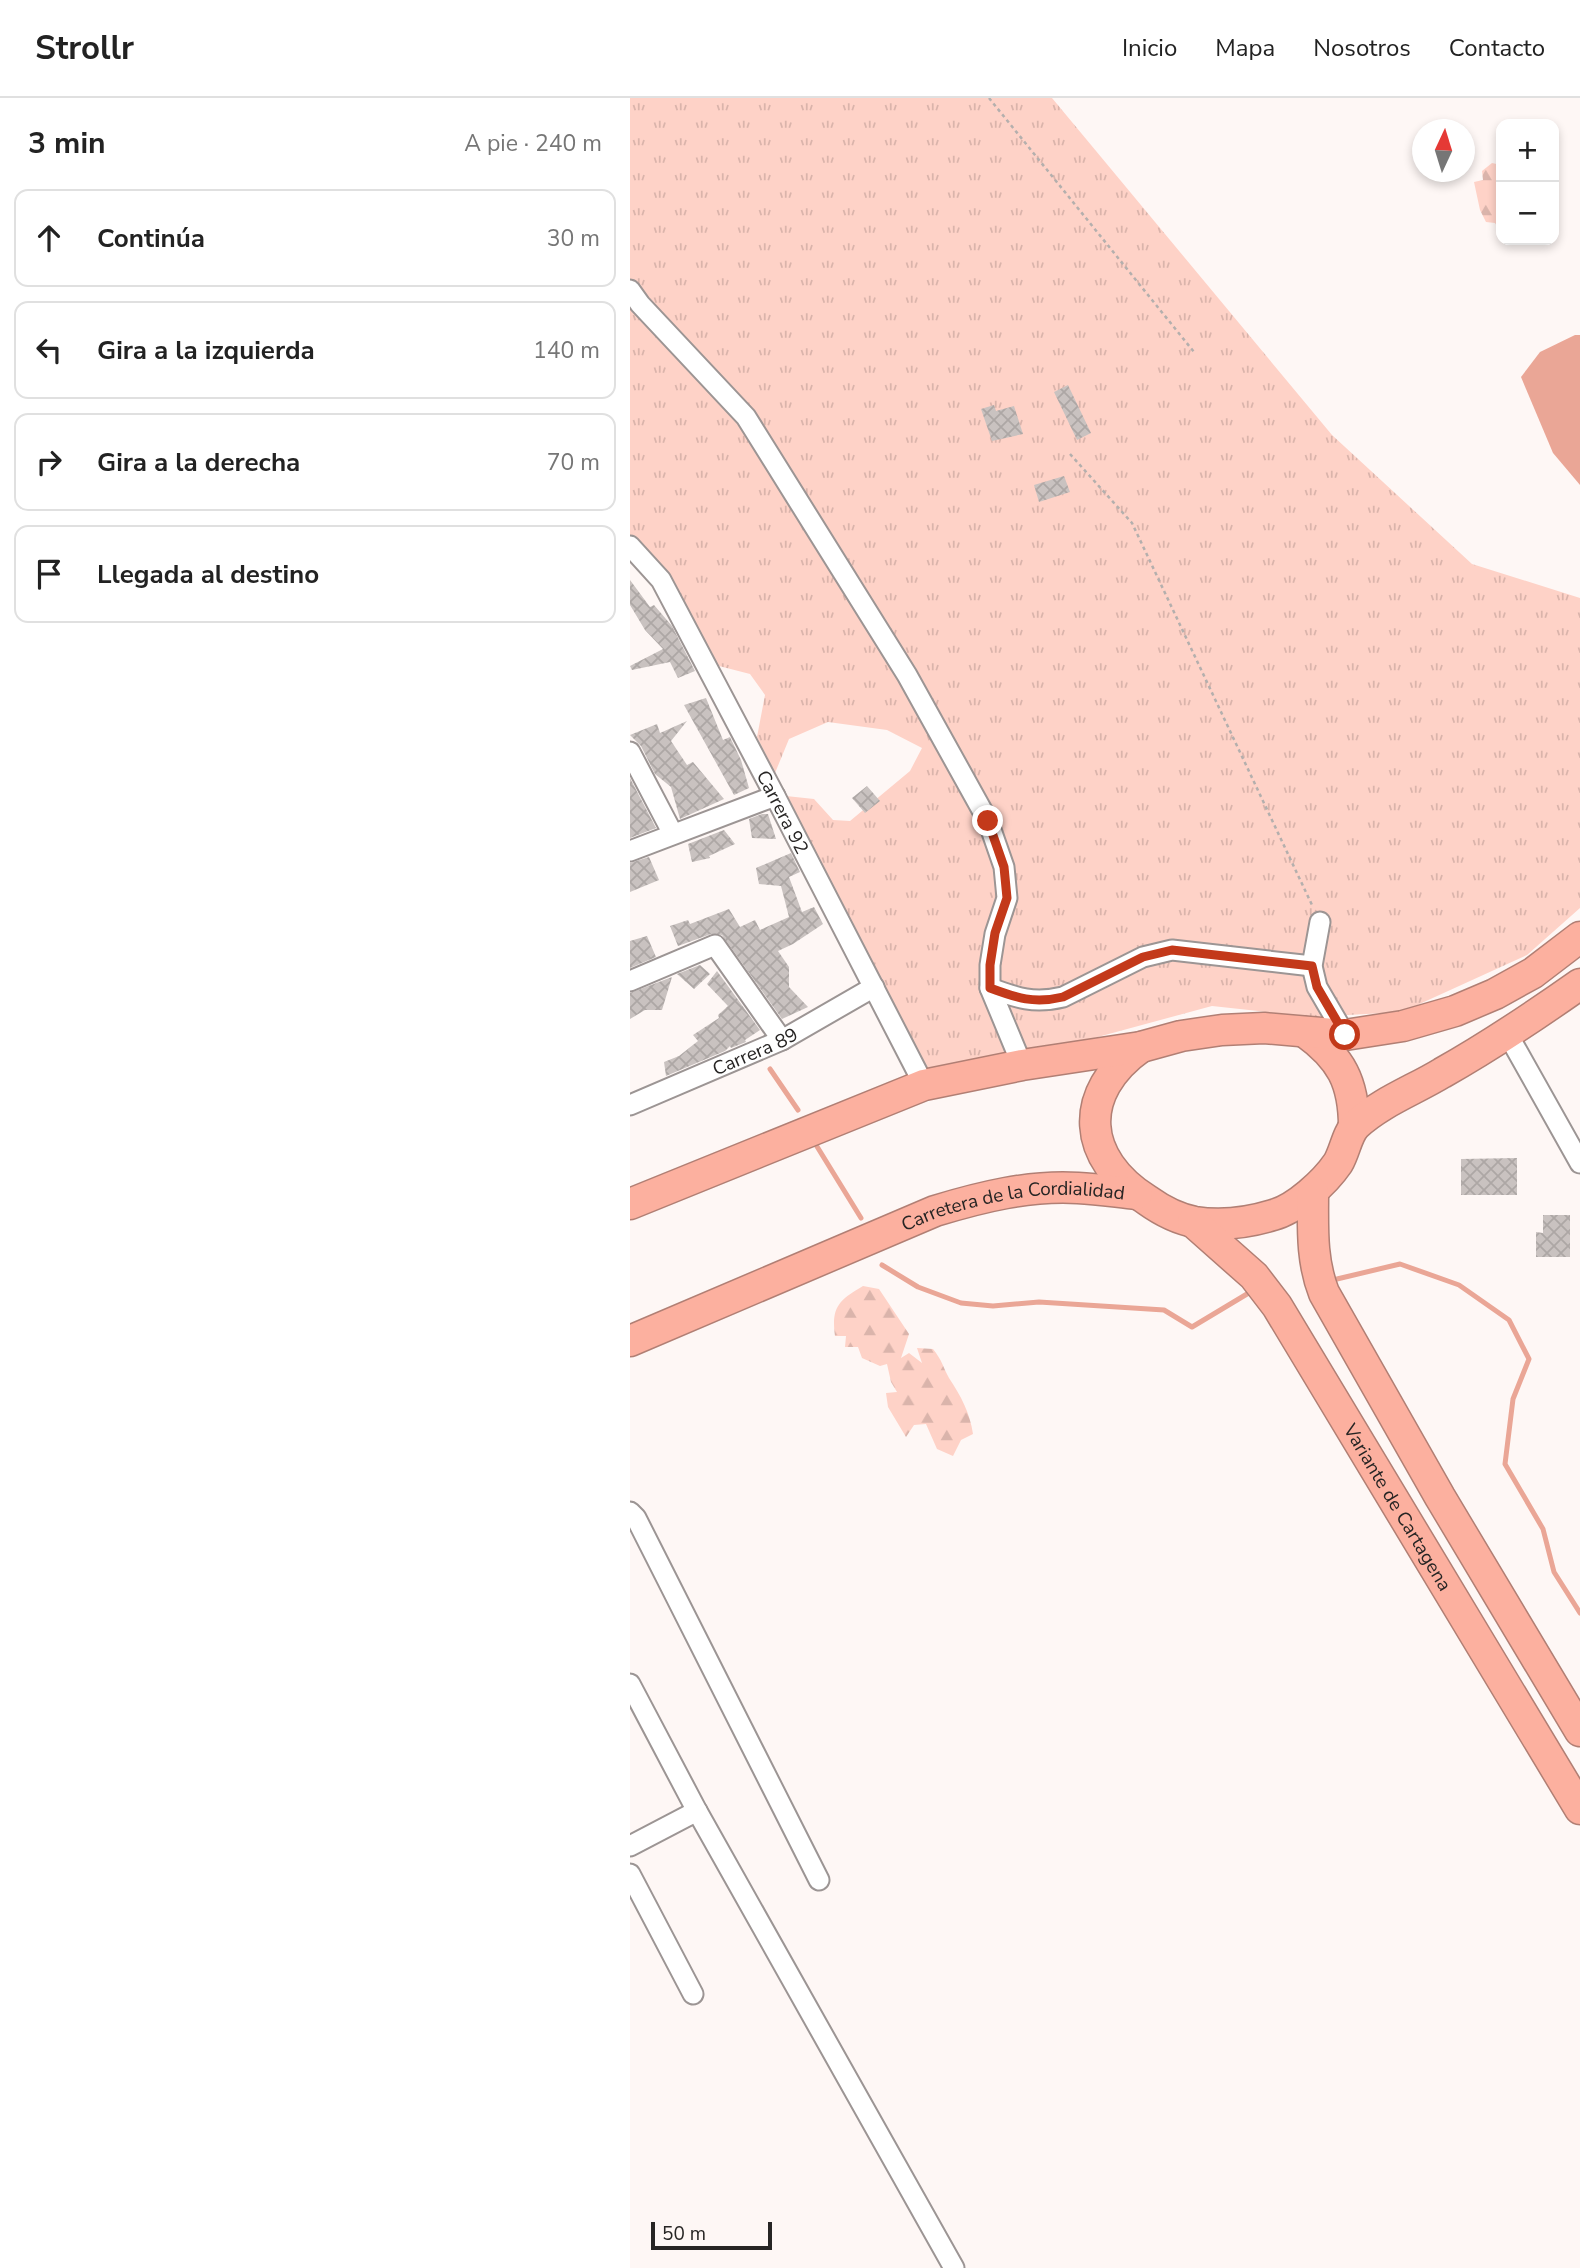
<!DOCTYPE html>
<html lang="es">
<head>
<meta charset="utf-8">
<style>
  :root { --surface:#fff; --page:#f6f6f6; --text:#222; --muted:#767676; --line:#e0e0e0 }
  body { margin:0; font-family:"Nunito Sans",sans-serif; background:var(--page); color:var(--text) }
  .controls { position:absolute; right:21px; top:21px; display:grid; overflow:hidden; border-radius:14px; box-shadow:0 4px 10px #0003 }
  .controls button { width:63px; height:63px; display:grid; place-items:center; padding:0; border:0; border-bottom:2px solid var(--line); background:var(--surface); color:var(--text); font:35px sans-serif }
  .compass { position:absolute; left:782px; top:21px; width:63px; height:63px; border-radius:50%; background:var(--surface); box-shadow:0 4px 10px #0003; rotate:4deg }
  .scale { position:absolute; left:21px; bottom:18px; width:121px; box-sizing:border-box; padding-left:7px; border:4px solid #272524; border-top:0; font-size:19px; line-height:24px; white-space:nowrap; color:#272524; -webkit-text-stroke:5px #fef7f5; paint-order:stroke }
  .stop { position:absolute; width:21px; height:21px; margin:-16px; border:5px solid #c3391a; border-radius:50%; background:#fff }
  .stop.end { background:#c3391a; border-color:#fff; box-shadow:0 2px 7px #0008 }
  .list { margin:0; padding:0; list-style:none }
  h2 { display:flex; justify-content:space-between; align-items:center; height:91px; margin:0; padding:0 28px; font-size:30px }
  h2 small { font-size:23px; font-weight:400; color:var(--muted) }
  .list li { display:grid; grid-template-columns:46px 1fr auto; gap:21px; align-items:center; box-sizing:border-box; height:98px; margin:0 14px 14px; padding:0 14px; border:2px solid var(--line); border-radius:14px }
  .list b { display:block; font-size:26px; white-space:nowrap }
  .list em { font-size:23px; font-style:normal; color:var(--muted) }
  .icon { flex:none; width:38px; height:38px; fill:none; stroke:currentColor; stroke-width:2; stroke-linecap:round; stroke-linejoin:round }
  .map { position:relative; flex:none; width:950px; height:2170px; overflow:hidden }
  header { display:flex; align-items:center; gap:42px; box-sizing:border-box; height:98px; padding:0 35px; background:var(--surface); border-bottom:2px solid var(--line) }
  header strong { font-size:33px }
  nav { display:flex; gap:38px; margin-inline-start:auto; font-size:24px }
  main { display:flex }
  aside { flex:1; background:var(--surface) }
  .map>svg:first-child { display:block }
</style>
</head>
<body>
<header>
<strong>Strollr</strong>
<nav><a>Inicio</a><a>Mapa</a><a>Nosotros</a><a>Contacto</a></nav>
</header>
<main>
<aside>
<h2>3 min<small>A pie · 240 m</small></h2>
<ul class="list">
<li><svg class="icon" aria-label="ahead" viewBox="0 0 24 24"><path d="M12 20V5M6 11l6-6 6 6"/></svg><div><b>Continúa</b></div><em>30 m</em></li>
<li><svg class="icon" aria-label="left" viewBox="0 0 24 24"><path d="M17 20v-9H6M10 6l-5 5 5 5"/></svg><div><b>Gira a la izquierda</b></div><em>140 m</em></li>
<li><svg class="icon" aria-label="right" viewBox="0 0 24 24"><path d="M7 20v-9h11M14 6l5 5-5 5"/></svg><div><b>Gira a la derecha</b></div><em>70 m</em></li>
<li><svg class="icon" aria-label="arrive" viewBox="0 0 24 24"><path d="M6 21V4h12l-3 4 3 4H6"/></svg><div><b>Llegada al destino</b></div></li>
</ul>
</aside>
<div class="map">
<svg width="950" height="2170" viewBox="0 0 950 2170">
  <defs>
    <pattern id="grass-tufts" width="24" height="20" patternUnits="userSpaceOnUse" patternTransform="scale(1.75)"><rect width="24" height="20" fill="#fed2c7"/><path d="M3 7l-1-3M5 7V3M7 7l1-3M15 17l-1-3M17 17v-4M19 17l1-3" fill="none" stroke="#dab4ab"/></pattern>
    <pattern id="forest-firs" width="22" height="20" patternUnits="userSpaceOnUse" patternTransform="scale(1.75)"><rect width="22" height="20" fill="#fed2c7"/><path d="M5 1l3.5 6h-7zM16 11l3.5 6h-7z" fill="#dab4ab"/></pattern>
    <pattern id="building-cross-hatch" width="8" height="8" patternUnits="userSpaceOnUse" patternTransform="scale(1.75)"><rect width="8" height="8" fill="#c9c2c0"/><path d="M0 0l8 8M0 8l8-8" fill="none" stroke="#ada7a5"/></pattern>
  </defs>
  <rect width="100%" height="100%" fill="#fef7f5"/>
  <path fill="url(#grass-tufts)" d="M0,0H422L702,337L842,466L950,500V810L897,857L772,914L682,919L582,908L464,940L298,972L156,698L184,701L203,722L220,723L280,673L292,650L257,632L198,624L159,641L145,675L127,639L135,597L120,576L89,568L31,482L0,448Z"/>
  <path fill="url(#forest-firs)" d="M862,65L871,67V135L865,125L856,124L850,112L844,84L853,82L852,73Z
    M233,1188L249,1191L279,1236L271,1260L279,1255L292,1265L287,1250L303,1251C312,1262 313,1269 319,1280C331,1298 340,1315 343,1336L331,1342L323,1358L307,1351L296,1326L284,1327L276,1339L258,1309L256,1295L267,1294L261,1284L257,1266L250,1268L232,1260L228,1249H215L216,1238H205C201,1209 209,1202 233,1188Z"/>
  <path fill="#eaa696" d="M945,237H950V387L923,355L891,279L910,254Z"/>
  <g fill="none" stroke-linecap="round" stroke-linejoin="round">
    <path stroke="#eaa696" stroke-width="5" d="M140,971L168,1012
      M183,1042L231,1120
      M252,1167L288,1189L331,1205L363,1208L409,1204L534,1212L562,1229L622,1193
      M707,1181L770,1166L829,1187L879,1222L899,1261L883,1301L875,1366L913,1431L924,1474L950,1515"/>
  </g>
  <path fill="url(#building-cross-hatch)" d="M438,287L461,335L447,342L424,294Z
    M364,307L366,313L384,308L393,336L362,343L351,311Z
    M434,378L440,394L409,404L404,387Z
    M0,482L20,509L24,507L42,528L65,573L48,580L40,564L2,572L0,568L33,551L15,532L0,507Z
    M76,600L93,642L100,639L111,662L119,690L104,697L54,607Z
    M57,623L41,643L57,667L63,664L94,701L50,721L41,689L25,676L11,648L0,637L27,626L30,635Z
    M0,680L26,730L0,740Z
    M237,688L250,703L235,715L222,700Z
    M132,716H138L146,741L122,740L119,721Z
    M94,732L105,746L79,758L80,760L62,764L58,746Z
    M161,755L170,774L159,779L172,814L184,809L193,826L163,846L148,853L159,869V889L178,909L152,921L92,837L81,836L48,848L40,828L58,822L60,826L99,811L110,829L125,822L130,832L159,819L151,788L129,786L126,770Z
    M19,759L29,782L0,794V765Z
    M17,838L26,859L0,870V843Z
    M70,867L80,876L64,891L47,876Z
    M87,873L130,932L115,942L116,944L101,950L100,948L95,953L36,978L34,964L49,958L68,943L63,937L89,920L88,917L98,908L77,886Z
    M42,879L32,912H15L0,921V895Z
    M887,1060V1097H831V1061Z
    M913,1117H940V1159H906V1134L913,1135Z"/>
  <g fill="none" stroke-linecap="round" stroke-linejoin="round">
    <g stroke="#9c9594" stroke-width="23">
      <g id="minor">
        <path d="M0,192L10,206L116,319L277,577L358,723L374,769L377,800L365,836L360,867V890L392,967"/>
        <path id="s1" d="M0,448L31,482L145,698L294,987"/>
        <path d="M0,654L43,736"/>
        <path d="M0,753L145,698"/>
        <path d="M690,824L682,868L687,889L715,937"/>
        <path d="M0,883L85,847L152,942"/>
        <path d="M360,890C387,900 404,906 433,899L513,859L542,852L682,868"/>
        <path d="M877,935L950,1065"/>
        <path id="s2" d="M0,1007L152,942L244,889"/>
        <path d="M0,1414L6,1420L189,1782"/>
        <path d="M0,1586L67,1713L324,2170"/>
        <path d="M0,1748L67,1713"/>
        <path d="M0,1776L63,1896"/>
      </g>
    </g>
    <g stroke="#b17f74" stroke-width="33">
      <g id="highway">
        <path d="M675,934C711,960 724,984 724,1029"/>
        <path d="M511,949C446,995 452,1061 517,1102C531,1112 548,1121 565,1124C592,1128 617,1125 643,1117C666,1111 695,1084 708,1065C715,1053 717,1036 726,1027C751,1004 784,992 812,975C860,948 906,917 950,886"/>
        <path d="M683,1094C683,1129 681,1162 694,1195L810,1399L950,1633"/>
        <path d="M0,1106L294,987L392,967L511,949L551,938L592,932L634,930L715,937L773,928L825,913L865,896L903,875L950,839"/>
        <path id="s3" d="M563,1124L624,1178L647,1208L950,1711"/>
        <path id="s4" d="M0,1243L305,1113C351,1099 399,1087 448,1090C468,1091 487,1094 507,1096"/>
      </g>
    </g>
    <path stroke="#b4afad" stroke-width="2.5" stroke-dasharray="3.5 3.5" stroke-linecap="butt" d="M359,0L564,254
      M440,356L502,425L682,807"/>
    <use href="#minor" stroke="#fff" stroke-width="19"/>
    <use href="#highway" stroke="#fcb09f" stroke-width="30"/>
  </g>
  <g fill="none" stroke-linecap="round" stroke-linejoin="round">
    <path stroke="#c3391a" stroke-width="9" d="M358,723L374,769L377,800L365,835L360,867V890C387,900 404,906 433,899L513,859L542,852L682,868L687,889L715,937"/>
  </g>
  <g text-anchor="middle" stroke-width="5" stroke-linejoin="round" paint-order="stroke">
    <g font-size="19" fill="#272524" stroke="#fef7f5">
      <text dy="7" stroke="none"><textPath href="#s1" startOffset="308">Carrera 92</textPath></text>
      <text dy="7" stroke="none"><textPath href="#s2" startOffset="136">Carrera 89</textPath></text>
      <text dy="7" stroke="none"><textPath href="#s4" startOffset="410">Carretera de la Cordialidad</textPath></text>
      <text dy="7" stroke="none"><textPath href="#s3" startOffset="354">Variante de Cartagena</textPath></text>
    </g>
  </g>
</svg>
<div class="controls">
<button>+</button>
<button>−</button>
</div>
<svg class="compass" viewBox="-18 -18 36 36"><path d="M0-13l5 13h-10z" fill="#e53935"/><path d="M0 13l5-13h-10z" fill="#767676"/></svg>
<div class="scale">50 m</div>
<div class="stop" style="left:715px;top:937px"></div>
<div class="stop end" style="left:358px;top:723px"></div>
</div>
</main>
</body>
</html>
